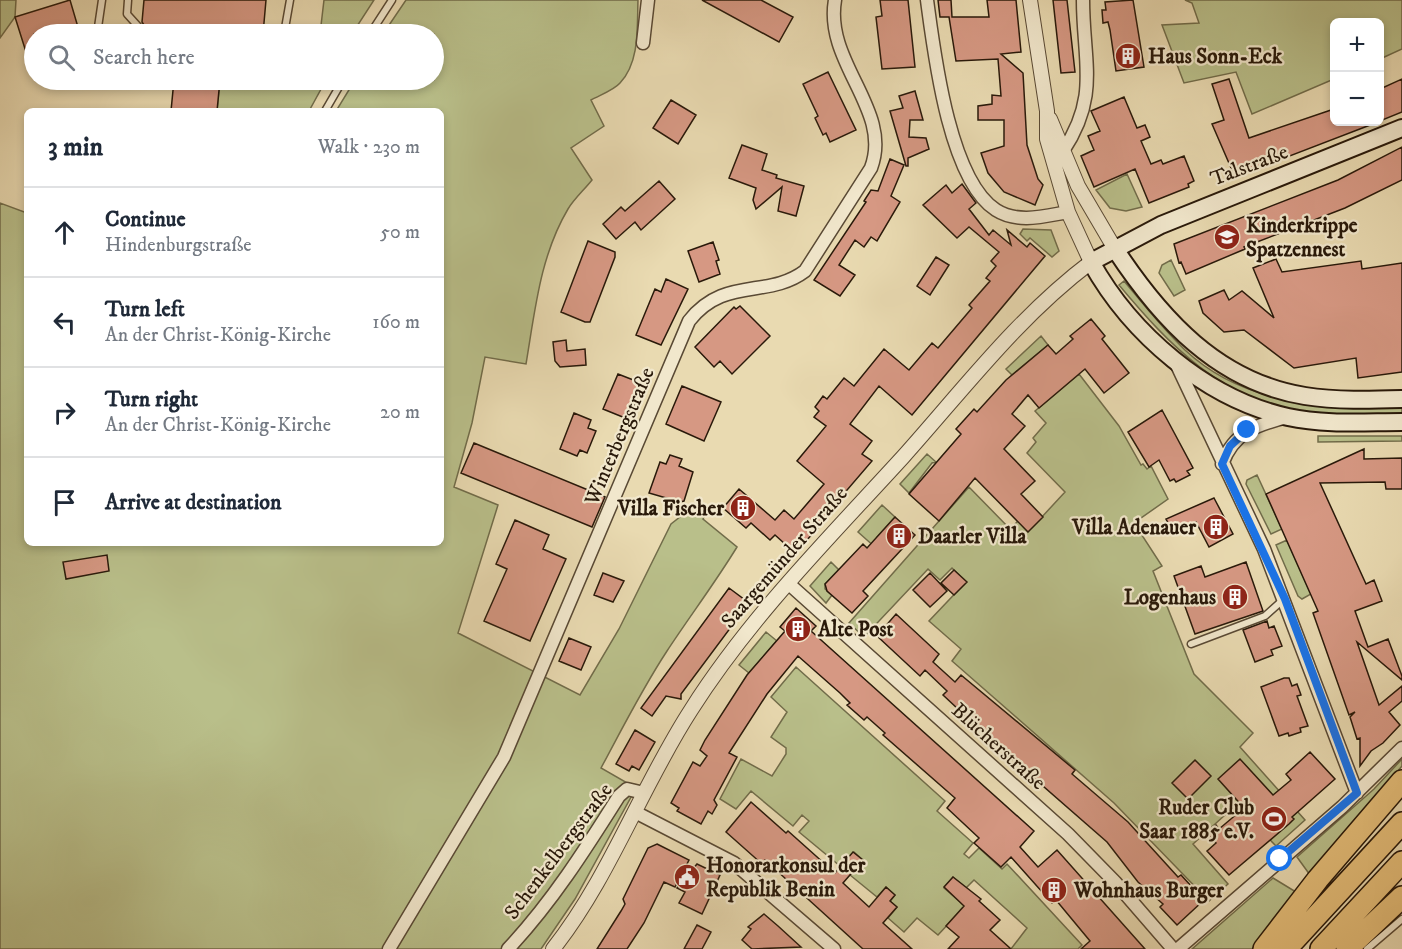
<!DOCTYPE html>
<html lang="en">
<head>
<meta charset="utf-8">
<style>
  :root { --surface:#fff; --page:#f6f6f7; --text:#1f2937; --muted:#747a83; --line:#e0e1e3 }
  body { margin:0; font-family:"IM FELL DW Pica",serif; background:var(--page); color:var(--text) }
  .controls { position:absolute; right:18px; top:18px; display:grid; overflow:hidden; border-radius:9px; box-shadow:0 3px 9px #0003 }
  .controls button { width:54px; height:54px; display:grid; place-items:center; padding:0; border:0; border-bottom:2px solid var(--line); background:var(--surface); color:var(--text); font:30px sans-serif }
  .stop { position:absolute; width:18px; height:18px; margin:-14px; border:4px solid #1a73e8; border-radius:50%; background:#fff }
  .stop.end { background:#1a73e8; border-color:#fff; box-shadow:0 2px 6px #0008 }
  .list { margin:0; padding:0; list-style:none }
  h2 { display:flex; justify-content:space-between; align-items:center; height:78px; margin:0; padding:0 24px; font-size:26px }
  h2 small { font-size:20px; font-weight:400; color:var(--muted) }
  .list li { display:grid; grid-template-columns:39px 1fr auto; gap:18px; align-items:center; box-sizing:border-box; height:90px; padding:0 24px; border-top:2px solid var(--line) }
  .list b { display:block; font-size:22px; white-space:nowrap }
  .list p { margin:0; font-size:20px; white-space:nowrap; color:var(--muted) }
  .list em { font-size:20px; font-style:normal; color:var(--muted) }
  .icon { flex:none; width:33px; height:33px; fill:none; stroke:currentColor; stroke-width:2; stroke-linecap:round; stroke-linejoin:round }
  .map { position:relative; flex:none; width:1402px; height:949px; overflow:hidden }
  .search { position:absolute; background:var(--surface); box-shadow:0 3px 9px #0003; left:24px; top:24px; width:420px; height:66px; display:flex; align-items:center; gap:15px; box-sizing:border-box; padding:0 21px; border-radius:33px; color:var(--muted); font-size:22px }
  .panel { position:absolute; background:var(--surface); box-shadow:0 3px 9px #0003; left:24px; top:108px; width:420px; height:438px; border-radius:9px }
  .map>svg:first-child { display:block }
</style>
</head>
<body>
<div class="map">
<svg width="1402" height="949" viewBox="0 0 1402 949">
  <rect width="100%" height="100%" fill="#e9dab1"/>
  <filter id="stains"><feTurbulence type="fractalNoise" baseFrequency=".00333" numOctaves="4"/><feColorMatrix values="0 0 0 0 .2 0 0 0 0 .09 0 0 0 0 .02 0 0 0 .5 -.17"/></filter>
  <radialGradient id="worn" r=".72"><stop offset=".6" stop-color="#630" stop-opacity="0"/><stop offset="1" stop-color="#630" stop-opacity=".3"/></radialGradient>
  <path fill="#b9bf8a" stroke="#716c4a" stroke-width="1.5" d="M0,0H16L15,17L0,38Z
    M324,0H374L352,34H320Z
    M406,0H638C637,27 640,62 620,83C614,90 600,95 591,100L604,126L571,148L592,180C584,190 574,199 568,209C540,256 535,311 526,364L485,357L472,423L454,487L498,505L458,633L580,695L619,629L671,524L694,506L707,512L703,519L737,547C715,583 690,616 667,651C642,689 622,729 601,768L636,788L575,899L541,949H0V203L27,213V543H441V111H336L355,80H434V34H383Z
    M1185,0H1402V49L1380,59V22H1334V79L1252,114L1236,72L1184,83L1162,25L1199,23L1192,3Z
    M220,80H326L309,111H217Z
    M1127,174L1142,207L1126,211L1110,208L1096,190Z
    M1023,229L1051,230L1059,251L1052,257L1030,238L1027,241L1020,234Z
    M1171,260L1185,290L1174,296L1159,273L1162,265Z
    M1124,281C1144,305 1163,329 1185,350C1246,407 1324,407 1402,407V414C1370,414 1337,416 1305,412C1221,400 1170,346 1119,285Z
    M1041,336L1048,345L1012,375L1006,369Z
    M1079,374L1119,426L1141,465L1143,464L1147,469L1151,466L1168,499L1134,523L1162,566L1153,571L1194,674L1253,733L1240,747L1305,820L1276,846L1236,805L1193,844L1228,884L1209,901L1114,803L952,661L961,649L929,621L966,582L952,568L940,580L928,569L864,637L849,623L969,487L1010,529L1018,521L1028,532L1065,492L1027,453L1036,442L1033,438L1046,423L1035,411Z
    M1318,436H1402V441L1318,442Z
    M927,454L936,462L932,463L909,493L900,484Z
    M1257,475L1282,529L1271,534L1246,484L1247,480Z
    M882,505L895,517L877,537L876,548L858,532Z
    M1287,540L1311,594L1302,599L1298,596L1276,545Z
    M831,562L840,571L825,584V589L832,595L826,603L810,586Z
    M766,632L777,641L749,673L739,665Z
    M796,667L945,801L937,811L973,843L964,854L969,858L979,848L1002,869L1007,864L1082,945L1078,949H1011L1027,928L974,880L966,888L953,877L944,888L965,906L938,935L917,918L904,932L888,918L897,907L890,901L895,895L886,887L877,897L850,875L863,860L854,852L840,866L799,832L809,821L802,815L793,826L751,791L736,809L720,799L741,759L772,776L786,754V748L771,737L787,712L771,697Z
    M1402,759V766L1310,875L1297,857L1374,789Z
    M1273,878L1296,892L1252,949H1192Z"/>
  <path fill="#d69883" stroke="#29190a" stroke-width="1.5" d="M70,0L80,34H34V71H32L15,17Z
    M144,0H266L263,34H150L142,22Z
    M702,0H761L793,17L779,42Z
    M880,0H908L915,67L882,69L876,17L882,16Z
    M938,0H951L952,17H989L987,0H1016L1021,52L1001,54L1023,73L1027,145L1038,179L1043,185L1035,205L1004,192L988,173L981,153L1004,146V120H978V106L992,104V95L1001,96L998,59L956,61L949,17H940Z
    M1053,0H1067L1075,72L1061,73Z
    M1133,0L1144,67L1116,71L1110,30L1108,22L1103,23L1102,10H1106L1105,2Z
    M828,72L856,130L830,142L826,133L823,135L815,118L818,116L803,84Z
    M1229,79L1249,138L1331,110L1335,122H1378L1235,177L1212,124L1224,120L1212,84Z
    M1402,79V112L1380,121V89Z
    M174,80H220L217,111H171Z
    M915,91L923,120H910L909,137L926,138L929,149L908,158V166H906L890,111L903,108L899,96Z
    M1124,97L1137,128L1145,125L1150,137L1141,141L1151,164L1161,160L1163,164L1184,156L1194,181L1188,184L1189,187L1149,203L1135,169L1094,187L1081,156L1094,150L1088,136L1100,131L1091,111Z
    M671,100L696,115L678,144L653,128Z
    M742,145L767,154L762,170L777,175L776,178L804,186L796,216L778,211L782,187L756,209L753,200L756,188L729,178Z
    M1402,147V180L1345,208L1244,247L1245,249L1186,274L1181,262L1179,263L1174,244L1338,180Z
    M890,159L904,165L891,196L900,202L877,241L871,237L864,247L855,240L839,265L855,275L840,296L814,280L866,202L864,201L871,190L878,191Z
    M659,181L675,199L641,230L635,222L616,239L603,224L621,207L625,211Z
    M962,184L976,203L969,209L989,235L993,230L1011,245L1007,230L1027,247L1030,243L1045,256L912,415L879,386L850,424L872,441L862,454L872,461L835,504L838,506L795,553L775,535L770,540L751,523L746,528L723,508L739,489L775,520L784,510L794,519L824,484L797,461L826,426L814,417L819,411L815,407L823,396L827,399L844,378L854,386L884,349L909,370L932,343L938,348L972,308L969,305L990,281L986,278L996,266L991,261L999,252L969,227L957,238L923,205L946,185L952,193Z
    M588,241L615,252V257L590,322H585L561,312Z
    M713,242L719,260L716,261L720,274L699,282L688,251Z
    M936,257L949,265L930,295L917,286Z
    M1276,259L1282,272L1361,261L1362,269L1402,263V372L1358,378L1356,358L1294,368L1244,330L1224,332L1203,313L1199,301L1224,290L1229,300L1242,291L1274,318L1253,268Z
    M666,279L688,289L661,345L636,335L655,289L661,292Z
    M740,306L770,336L732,374L720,361L714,367L695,347L734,307L736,309Z
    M1091,319L1105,336L1102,339L1129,373L1104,393L1085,369L1039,408L1028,395L1012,414L1025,426L1004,449L1035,481L1021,494L1043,517L1028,532L975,478L939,521L909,494L961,434L956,429L974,409L977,412L1006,380L1048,345L1056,354L1073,339L1070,336Z
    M566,340L567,351L585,349L586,365L560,367L555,361L553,342Z
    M618,374L641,383L630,420L603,409Z
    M682,386L721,402L704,441L666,424Z
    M1162,410L1193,468L1187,471L1190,475L1176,482L1174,479L1170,481L1159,460L1149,467L1128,432Z
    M574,413L591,420L588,428L596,431L587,453L580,450L577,456L560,449Z
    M474,443L605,497L592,527L461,473Z
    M1364,449V459L1402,458V489H1386L1385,482L1320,483L1366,584L1374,580L1382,601L1355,611L1368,647L1388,639L1402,676V680L1357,642L1379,705L1402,686V701L1389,712L1400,725L1383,743L1371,751L1360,766V738L1357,739L1350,717L1355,712L1349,715L1313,613L1318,611L1266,494Z
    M670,455L682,459L679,466L693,472L684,501L680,502L649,493L660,462L666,464Z
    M1214,498L1233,534L1209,547L1196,522L1174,534L1166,519Z
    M895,517L915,535L863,591L868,596L852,613L827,591L825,584L863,544L867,548Z
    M515,520L549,535L543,549L566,559L530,641L484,621L507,569L496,564Z
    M107,555L109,571L66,579L63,562Z
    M1246,562L1263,611L1195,634L1174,576L1201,566L1205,577Z
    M954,570L967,582L954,595L941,583Z
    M603,573L624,581L613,602L594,595Z
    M930,573L947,591L930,607L913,590Z
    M729,588L749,603L681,694V699L666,696L652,716L641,708Z
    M796,608L816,626L811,631L1034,831L1020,847L1038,867L1057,850L1145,949H1081L1090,941L1056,900L1052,903L1011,857L1001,867L974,843L979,838L947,808L955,798L883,735L885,733L867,717L864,720L847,705L850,703L840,693L798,656L767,694L729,753L737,757L714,800L717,805L712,814L708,811L701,824L677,811L679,808L671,803L693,762L700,766L707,756L700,750L705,740L747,675L785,631L780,627Z
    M896,614L939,654L933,662L955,682L961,675L1075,770L1072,774L1128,822L1178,877L1181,875L1204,900L1177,925L1160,907L1163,904L1138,882L1107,842L1004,752L943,695L947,691L925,670L920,676L877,636Z
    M1267,621L1269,628L1274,626L1282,646L1271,650L1273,655L1255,662L1243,630Z
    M569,638L591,647L581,670L559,661Z
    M1284,678H1289L1292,686L1297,684L1301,695L1297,696L1308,726L1300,728L1301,732L1289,736L1288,733L1279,736L1261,687Z
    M635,730L655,742L639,770L632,766L629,771L616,764Z
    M1310,752L1335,779L1292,817L1294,819L1289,824L1229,875L1207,851L1216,843L1206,833L1216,825L1219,829L1244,808L1218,779L1240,759L1273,795L1291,780L1286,774Z
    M1195,760L1211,776L1188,799L1172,783Z
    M751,802L786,833L788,831L835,873L853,852L863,860L843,883L869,907L886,887L895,895L890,901L897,907L883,923L912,949H863L765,860L762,864L726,832Z
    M657,844L689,860L675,887L664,882L644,923L627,949H597L621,911L625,904L623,899L648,848Z
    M697,864L720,875L702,914L679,903L685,892L677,888Z
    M953,877L981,899L979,901L1000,920L990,930L1011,949H948L959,937L946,926L964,906L944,887Z
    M764,914L778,926L801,947L752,949L742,940L751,929L748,927Z
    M697,925L711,932L702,949H684Z"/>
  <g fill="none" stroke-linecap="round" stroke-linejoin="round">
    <g stroke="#594934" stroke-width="9">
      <path id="service" d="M128,0L127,14L145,34
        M97,34L102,0
        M284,34L290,0
        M370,34L392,0
        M325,111L343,80
        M1191,644L1265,616L1284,599
        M1367,949L1402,919"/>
    </g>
    <g stroke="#594934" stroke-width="15">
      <path id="minor" d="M927,0C934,52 949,180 996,210C1018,224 1045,216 1068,212
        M643,43L648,0
        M1063,151C1100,96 1083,61 1083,0
        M1175,361L1264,549L1357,793
        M1222,464C1234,432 1256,425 1287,417
        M789,584L1068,834L1115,882L1173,949
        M635,812L734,863L834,949
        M389,949L504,757L689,321C724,276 768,299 805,271L871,168C893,110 824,63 835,0
        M508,949C552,902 585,850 619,796L627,789L644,793
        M1178,949L1342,807L1402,748"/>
    </g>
    <g stroke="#594934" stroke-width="16">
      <path id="tertiary" d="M1050,119L1078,186L1115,249
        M553,949C610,877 641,787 691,710C750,617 829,538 903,457C963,390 1018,317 1091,262L1068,212L1047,139V111L1030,0"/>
    </g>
    <g stroke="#29190a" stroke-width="20">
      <path id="secondary" d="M1402,128L1161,225L1091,262C1131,334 1206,399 1288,417C1325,425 1364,422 1402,422
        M1115,249C1161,319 1218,382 1305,396C1337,401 1370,400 1402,399"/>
    </g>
    <g stroke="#29190a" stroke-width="24">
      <path id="motorway" d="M1264,949L1318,879L1402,781
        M1286,949L1402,823
        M1321,949L1402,862
        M1347,949L1402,897"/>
    </g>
    <use href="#service" stroke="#f1e7cc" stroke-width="6"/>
    <use href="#minor" stroke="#f1e7cc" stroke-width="12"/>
    <use href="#tertiary" stroke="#f1e7cc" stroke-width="14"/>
    <use href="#secondary" stroke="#f1e7cc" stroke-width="16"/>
    <use href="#motorway" stroke="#e4bd78" stroke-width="21"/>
  </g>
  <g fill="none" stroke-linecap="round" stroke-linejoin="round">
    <path stroke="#1a73e8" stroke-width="8" d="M1247,430L1230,446L1222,464L1285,599L1357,793L1280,859"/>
  </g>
  <defs>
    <g id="building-disc" transform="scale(1.35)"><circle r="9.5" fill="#8f2418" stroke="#f1e7cc"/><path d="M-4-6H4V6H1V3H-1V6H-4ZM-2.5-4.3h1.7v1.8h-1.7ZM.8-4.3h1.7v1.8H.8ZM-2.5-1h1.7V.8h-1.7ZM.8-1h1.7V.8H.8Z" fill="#fff"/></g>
    <g id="school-disc" transform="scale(1.35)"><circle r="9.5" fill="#8f2418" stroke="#f1e7cc"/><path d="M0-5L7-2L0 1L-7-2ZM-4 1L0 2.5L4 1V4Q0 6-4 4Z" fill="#fff"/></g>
    <g id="stadium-disc" transform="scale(1.35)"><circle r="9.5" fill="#8f2418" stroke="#f1e7cc"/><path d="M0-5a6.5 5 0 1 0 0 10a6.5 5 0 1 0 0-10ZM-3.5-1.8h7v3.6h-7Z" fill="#fff"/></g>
    <g id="civic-disc" transform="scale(1.35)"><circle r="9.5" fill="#8f2418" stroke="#f1e7cc"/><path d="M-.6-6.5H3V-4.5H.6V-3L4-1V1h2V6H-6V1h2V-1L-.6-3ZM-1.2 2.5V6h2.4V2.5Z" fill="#fff"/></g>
  </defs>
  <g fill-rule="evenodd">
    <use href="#building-disc" x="1128" y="56"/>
    <use href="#school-disc" x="1227" y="237"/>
    <use href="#building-disc" x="743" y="508"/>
    <use href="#building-disc" x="1216" y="527"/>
    <use href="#building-disc" x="899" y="536"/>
    <use href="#building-disc" x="1235" y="597"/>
    <use href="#building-disc" x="798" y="629"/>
    <use href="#stadium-disc" x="1274" y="819"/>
    <use href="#civic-disc" x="687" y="877"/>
    <use href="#building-disc" x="1054" y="890"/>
  </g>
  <g text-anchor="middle" stroke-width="4.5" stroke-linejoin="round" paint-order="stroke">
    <g font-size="21" font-weight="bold" fill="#29190a" stroke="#f1e7cc" text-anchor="start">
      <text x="1148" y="63">Haus Sonn-Eck</text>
      <text x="1246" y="232">Kinderkrippe<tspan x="1246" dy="24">Spatzennest</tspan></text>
      <text x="724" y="515" text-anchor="end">Villa Fischer</text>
      <text x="1196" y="534" text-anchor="end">Villa Adenauer</text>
      <text x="918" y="543">Daarler Villa</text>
      <text x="1216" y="604" text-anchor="end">Logenhaus</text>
      <text x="818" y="636">Alte Post</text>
      <text x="1254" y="814" text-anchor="end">Ruder Club<tspan x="1254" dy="24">Saar 1885 e.V.</tspan></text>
      <text x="706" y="872">Honorarkonsul der<tspan x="706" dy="24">Republik Benin</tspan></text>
      <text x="1074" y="897">Wohnhaus Burger</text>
    </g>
    <g font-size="21" fill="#29190a" stroke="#f1e7cc">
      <text transform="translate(1249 165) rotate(-21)" y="7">Talstraße</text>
      <text transform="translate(619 436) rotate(-67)" y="7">Winterbergstraße</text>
      <text transform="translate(784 557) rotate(-49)" y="7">Saargemünder Straße</text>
      <text transform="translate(999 746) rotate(42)" y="7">Blücherstraße</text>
      <text transform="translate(558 851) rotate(-53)" y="7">Schenkelbergstraße</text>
    </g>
  </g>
  <rect width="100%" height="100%" filter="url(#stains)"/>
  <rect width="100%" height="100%" fill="url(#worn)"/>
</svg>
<div class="controls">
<button>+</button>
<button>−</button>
</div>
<div class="stop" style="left:1280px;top:859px"></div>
<div class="stop end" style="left:1247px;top:430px"></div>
<div class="search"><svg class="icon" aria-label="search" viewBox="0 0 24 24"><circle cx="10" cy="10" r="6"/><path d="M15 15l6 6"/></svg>Search here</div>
<section class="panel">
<h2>3 min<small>Walk · 230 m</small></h2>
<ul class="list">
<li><svg class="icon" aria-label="ahead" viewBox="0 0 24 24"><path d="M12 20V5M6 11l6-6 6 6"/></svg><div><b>Continue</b><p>Hindenburgstraße</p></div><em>50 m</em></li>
<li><svg class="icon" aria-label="left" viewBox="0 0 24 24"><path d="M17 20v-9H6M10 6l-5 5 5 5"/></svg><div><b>Turn left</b><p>An der Christ-König-Kirche</p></div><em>160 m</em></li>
<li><svg class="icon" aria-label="right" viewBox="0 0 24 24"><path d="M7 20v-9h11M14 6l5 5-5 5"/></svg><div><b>Turn right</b><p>An der Christ-König-Kirche</p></div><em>20 m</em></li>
<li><svg class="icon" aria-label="arrive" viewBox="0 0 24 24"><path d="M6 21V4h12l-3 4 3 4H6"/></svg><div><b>Arrive at destination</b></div></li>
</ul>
</section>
</div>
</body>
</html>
